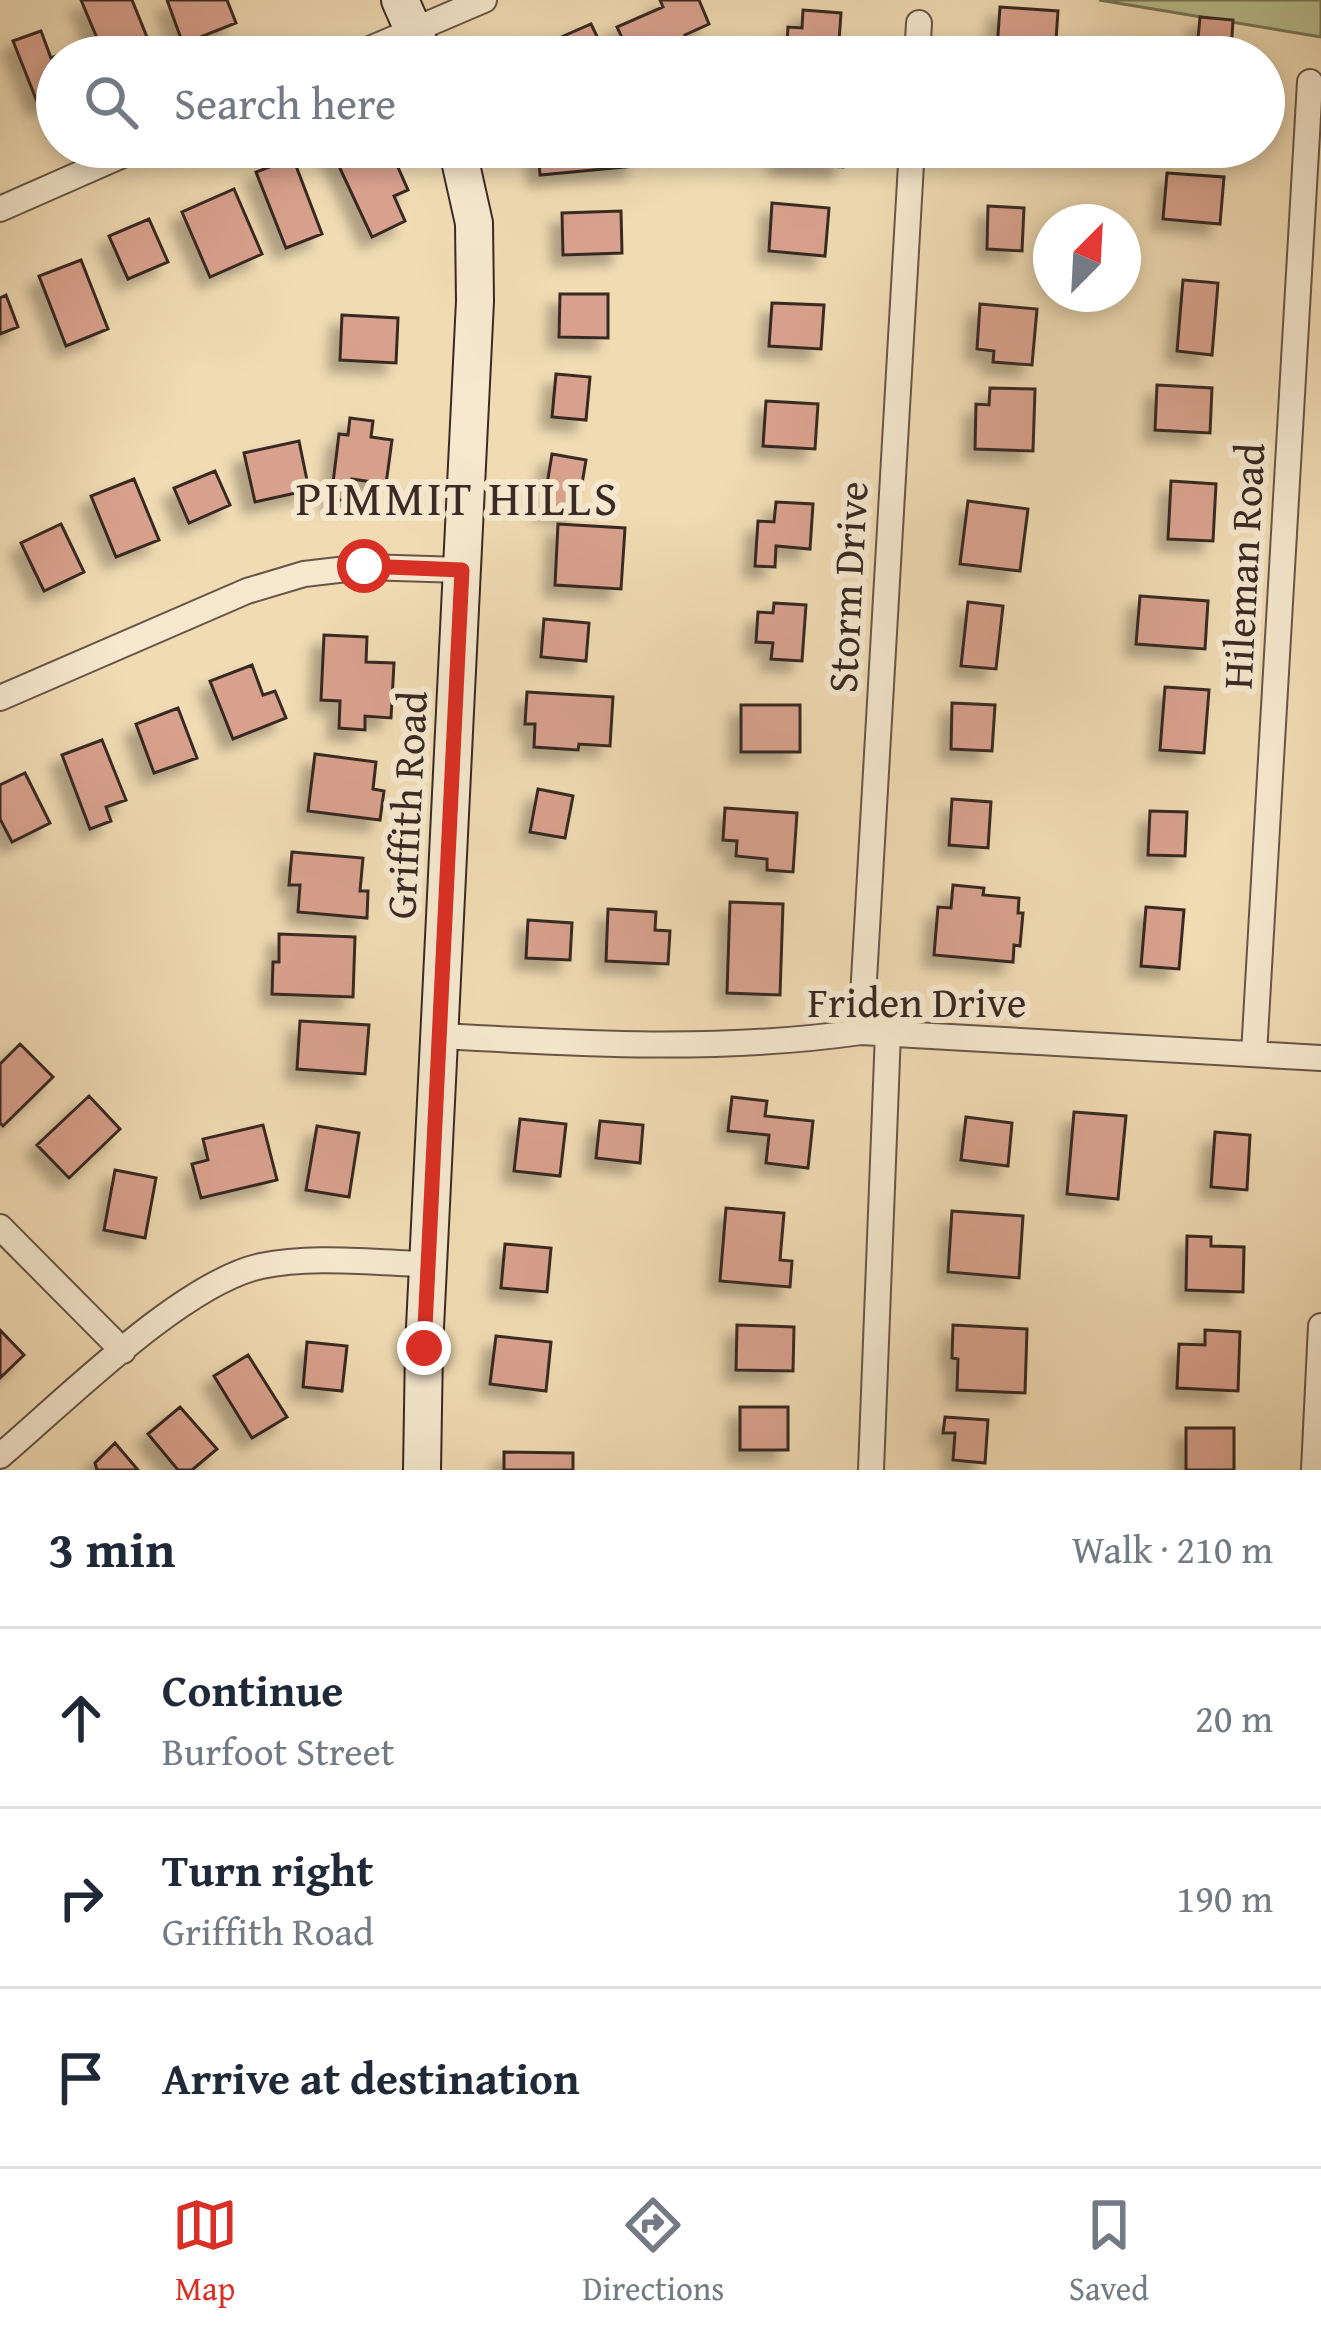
<!DOCTYPE html>
<html lang="en">
<head>
<meta charset="utf-8">
<style>
  :root { --surface:#fff; --page:#f2f2f3; --text:#1f2937; --muted:#747a83; --line:#e0e1e3; --accent:#d93025 }
  body { margin:0; font-family:"Gentium Book Plus",serif; background:var(--page); color:var(--text) }
  .compass { position:absolute; left:1033px; top:204px; width:108px; height:108px; border-radius:50%; background:var(--surface); box-shadow:0 6px 18px #0003; rotate:24deg }
  .stop { position:absolute; width:36px; height:36px; margin:-27px; border:9px solid #d93025; border-radius:50%; background:#fff }
  .stop.end { background:#d93025; border-color:#fff; box-shadow:0 3px 12px #0008 }
  .list { margin:0; padding:0; list-style:none }
  h2 { display:flex; justify-content:space-between; align-items:center; height:156px; margin:0; padding:0 48px; font-size:51px }
  h2 small { font-size:39px; font-weight:400; color:var(--muted) }
  .list li { display:grid; grid-template-columns:78px 1fr auto; gap:36px; align-items:center; box-sizing:border-box; height:180px; padding:0 48px; border-top:3px solid var(--line) }
  .list b { display:block; font-size:45px; white-space:nowrap }
  .list p { margin:0; font-size:39px; white-space:nowrap; color:var(--muted) }
  .list em { font-size:39px; font-style:normal; color:var(--muted) }
  .icon { flex:none; width:66px; height:66px; fill:none; stroke:currentColor; stroke-width:2; stroke-linecap:round; stroke-linejoin:round }
  .map { position:relative; flex:none; width:1321px; height:1470px; overflow:hidden }
  .search { position:absolute; background:var(--surface); box-shadow:0 6px 18px #0003; left:36px; right:36px; top:36px; height:132px; display:flex; align-items:center; gap:30px; box-sizing:border-box; padding:0 42px; border-radius:66px; color:var(--muted); font-size:45px }
  .sheet { height:696px; background:var(--surface) }
  nav { display:flex; justify-content:space-around; align-items:center; box-sizing:border-box; height:168px; border-top:3px solid var(--line); background:var(--surface); font-size:33px; color:var(--muted) }
  nav a { display:grid; justify-items:center; gap:6px }
  nav .on { color:var(--accent) }
  .map>svg:first-child { display:block }
</style>
</head>
<body>
<div class="map">
<svg width="1321" height="1470" viewBox="0 0 1321 1470">
  <defs>
    <filter id="shadow"><feDropShadow dx="-11" dy="11" stdDeviation="6" flood-color="#0004"/></filter>
  </defs>
  <rect width="100%" height="100%" fill="#f0dbb3"/>
  <filter id="stains"><feTurbulence type="fractalNoise" baseFrequency=".00167" numOctaves="4"/><feColorMatrix values="0 0 0 0 .2 0 0 0 0 .09 0 0 0 0 .02 0 0 0 .5 -.17"/></filter>
  <radialGradient id="worn" r=".72"><stop offset=".6" stop-color="#630" stop-opacity="0"/><stop offset="1" stop-color="#630" stop-opacity=".3"/></radialGradient>
  <path fill="#b7c18e" stroke="#787659" stroke-width="3" d="M1099,0H1321V37Z"/>
  <path fill="#d8a18d" stroke="#392a24" stroke-width="3" filter="url(#shadow)" d="M81,0H132L153,52L140,57H105Z
    M167,0H227L236,23L183,44Z
    M660,0H699L709,24L685,35L692,50L677,57H631L617,27L663,7Z
    M1000,7L1058,11L1055,54L997,49Z
    M803,10L841,13L838,56L786,57L788,27L802,28Z
    M1200,17L1233,20L1231,52L1197,50Z
    M591,24L606,55L602,57H516Z
    M41,31L51,58L67,52L70,57H57V96L38,104L13,41Z
    M1147,38L1171,40L1169,57H1145Z
    M330,147H389L408,190L394,196L405,221L372,237Z
    M538,147H634L636,166L540,175Z
    M782,147H845L843,167L780,163Z
    M293,158L322,234L286,248L256,172Z
    M1167,173L1224,177L1220,224L1163,219Z
    M234,189L262,254L210,277L182,212Z
    M772,203L829,208L825,256L769,251Z
    M988,206L1024,208L1022,251L987,249Z
    M621,211L622,253L563,255L562,213Z
    M149,219L168,262L128,279L109,236Z
    M81,260L108,329L66,346L39,276Z
    M1183,280L1218,283L1212,355L1177,351Z
    M560,294H608V338L559,337Z
    M6,295L18,327L0,334V298Z
    M772,303L824,305L821,349L769,346Z
    M980,304L1037,309L1032,365L993,362L994,351L977,349Z
    M342,315L398,318L396,363L340,360Z
    M556,374L590,377L586,420L552,417Z
    M1157,385L1212,388L1210,433L1155,430Z
    M990,388L1035,389L1033,451L975,449L976,404L989,405Z
    M766,401L818,404L815,449L763,446Z
    M350,418L373,421L371,437L392,440L386,484L352,479L350,501L331,499L339,434L348,435Z
    M299,441L309,490L255,502L244,453Z
    M552,454L586,460L577,514L543,509Z
    M215,471L230,505L189,523L174,488Z
    M134,479L159,540L116,557L91,496Z
    M1171,481L1216,484L1213,541L1168,539Z
    M968,501L1028,509L1020,571L960,564Z
    M776,502L813,504L810,549L776,546L775,567L755,566L758,521L774,522Z
    M61,524L84,572L44,591L21,543Z
    M558,524L625,528L621,589L555,585Z
    M1140,596L1208,601L1205,649L1136,644Z
    M968,602L1003,606L996,669L961,666Z
    M774,603L806,605L802,661L771,659L773,643L756,642L758,612L773,613Z
    M544,619L589,623L586,661L541,657Z
    M324,635L367,637L366,662L394,663L391,718L365,716V730L339,728L340,701L321,700Z
    M252,665L263,695L275,691L286,718L233,739L210,681Z
    M1165,687L1209,690L1204,753L1160,750Z
    M527,692L613,697L610,746L579,744L578,750L534,747L535,724H525Z
    M952,703L995,705L992,751L951,749Z
    M741,705H800V752H741Z
    M178,708L197,758L154,773L136,724Z
    M102,740L126,800L106,807L111,821L90,829L62,755Z
    M315,754L376,762L373,789L384,791L380,820L308,811Z
    M25,773L50,823L12,842L0,819V785Z
    M538,789L573,796L565,838L530,832Z
    M952,799L991,802L988,848L949,845Z
    M725,808L797,813L793,872L767,870V859L736,856L737,841L723,840Z
    M1150,811L1187,812L1185,856L1148,855Z
    M292,852L363,858L360,891H368L367,918L298,912L300,885H289Z
    M953,885L984,888L983,895L1019,898L1018,913H1023L1020,946L1014,945L1013,962L934,955L938,907L951,908Z
    M730,902L783,904L780,995L727,993Z
    M1146,907L1184,910L1179,969L1141,966Z
    M608,909L656,912L655,930L670,931L668,964L606,961Z
    M528,920L572,923L570,960L526,958Z
    M279,934L355,937L353,997L272,994L273,962H279Z
    M300,1021L369,1025L365,1074L297,1069Z
    M20,1044L53,1077L3,1126L0,1123V1064Z
    M89,1096L120,1129L69,1178L37,1145Z
    M732,1097L767,1101L765,1116L813,1121L808,1168L766,1163L769,1135L728,1131Z
    M1074,1112L1126,1116L1118,1199L1067,1194Z
    M966,1117L1012,1123L1008,1166L961,1160Z
    M520,1119L566,1124L560,1176L514,1171Z
    M600,1121L643,1125L640,1163L596,1158Z
    M263,1125L277,1180L201,1198L192,1164L208,1160L203,1139Z
    M317,1126L359,1133L349,1197L306,1190Z
    M1215,1132L1250,1135L1247,1190L1211,1187Z
    M115,1170L156,1178L145,1238L104,1230Z
    M726,1208L784,1213L780,1260L792,1261L790,1287L720,1281Z
    M952,1211L1023,1216L1019,1278L948,1272Z
    M1187,1236L1211,1237V1246L1244,1247L1243,1292L1186,1290Z
    M505,1244L551,1248L547,1292L501,1288Z
    M737,1325L794,1327L793,1371L736,1370Z
    M953,1325L1027,1329L1025,1393L957,1390L958,1359L952,1358Z
    M0,1330L24,1355L0,1378Z
    M1205,1330L1240,1332L1238,1391L1177,1388L1179,1344L1205,1345Z
    M496,1336L551,1342L546,1391L490,1384Z
    M307,1342L347,1346L342,1391L303,1387Z
    M248,1355L287,1417L252,1438L214,1376Z
    M180,1407L217,1449L192,1470H178L148,1434Z
    M740,1407H788V1450H740Z
    M945,1417L988,1420L985,1463L953,1460L955,1433H943Z
    M1186,1428H1234V1470H1186Z
    M115,1443L138,1470H97L95,1463Z
    M504,1452L573,1453V1470H504Z"/>
  <g fill="none" stroke-linecap="round" stroke-linejoin="round">
    <g stroke="#675648" stroke-width="28">
      <path id="street" d="M351,57L484,0
        M917,57L919,23
        M0,209L141,147
        M0,698L247,591L304,574L364,567L462,570
        M861,1032L912,147
        M440,1036C581,1044 720,1052 861,1032L1321,1058
        M1254,1054L1310,82
        M0,1227L123,1351
        M0,1456C64,1402 182,1283 261,1266C314,1255 374,1263 428,1264
        M871,1470L888,1033
        M1314,1470L1321,1326"/>
    </g>
    <g stroke="#392a24" stroke-width="40">
      <path id="secondary" d="M400,0L425,57
        M422,1470L424,1348L475,301L474,223L457,147"/>
    </g>
    <use href="#street" stroke="#f5e8ce" stroke-width="24"/>
    <use href="#secondary" stroke="#f5e8ce" stroke-width="36"/>
  </g>
  <g fill="none" stroke-linecap="round" stroke-linejoin="round">
    <path stroke="#d93025" stroke-width="15" d="M364,566L462,570L424,1348"/>
  </g>
  <g text-anchor="middle" stroke-width="12" stroke-linejoin="round" paint-order="stroke">
    <g font-size="42" fill="#392a24" stroke="#f5e8ce">
      <text transform="translate(1243 566) rotate(-87)" y="15">Hileman Road</text>
      <text transform="translate(847 587) rotate(-87)" y="15">Storm Drive</text>
      <text transform="translate(406 805) rotate(-87)" y="15">Griffith Road</text>
      <text x="917" y="1017">Friden Drive</text>
    </g>
    <g font-size="48" letter-spacing="3" fill="#392a24" stroke="#f5e8ce">
      <text x="458" y="515">PIMMIT HILLS</text>
    </g>
  </g>
  <rect width="100%" height="100%" filter="url(#stains)"/>
  <rect width="100%" height="100%" fill="url(#worn)"/>
</svg>
<svg class="compass" viewBox="-18 -18 36 36"><path d="M0-13l5 13h-10z" fill="#e53935"/><path d="M0 13l5-13h-10z" fill="#747a83"/></svg>
<div class="stop" style="left:364px;top:566px"></div>
<div class="stop end" style="left:424px;top:1348px"></div>
<div class="search"><svg class="icon" aria-label="search" viewBox="0 0 24 24"><circle cx="10" cy="10" r="6"/><path d="M15 15l6 6"/></svg>Search here</div>
</div>
<section class="sheet">
<h2>3 min<small>Walk · 210 m</small></h2>
<ul class="list">
<li><svg class="icon" aria-label="ahead" viewBox="0 0 24 24"><path d="M12 20V5M6 11l6-6 6 6"/></svg><div><b>Continue</b><p>Burfoot Street</p></div><em>20 m</em></li>
<li><svg class="icon" aria-label="right" viewBox="0 0 24 24"><path d="M7 20v-9h11M14 6l5 5-5 5"/></svg><div><b>Turn right</b><p>Griffith Road</p></div><em>190 m</em></li>
<li><svg class="icon" aria-label="arrive" viewBox="0 0 24 24"><path d="M6 21V4h12l-3 4 3 4H6"/></svg><div><b>Arrive at destination</b></div></li>
</ul>
</section>
<nav>
<a class="on"><svg class="icon" aria-label="map" viewBox="0 0 24 24"><path d="M3 6l6-2 6 2 6-2v14l-6 2-6-2-6 2zM9 4v14M15 6v14"/></svg>Map</a>
<a><svg class="icon" aria-label="directions" viewBox="0 0 24 24"><path d="M12 3l9 9-9 9-9-9zM9 14v-3h6M13 9l2 2-2 2"/></svg>Directions</a>
<a><svg class="icon" aria-label="saved" viewBox="0 0 24 24"><path d="M7 4h10v16l-5-4-5 4z"/></svg>Saved</a>
</nav>
</body>
</html>
